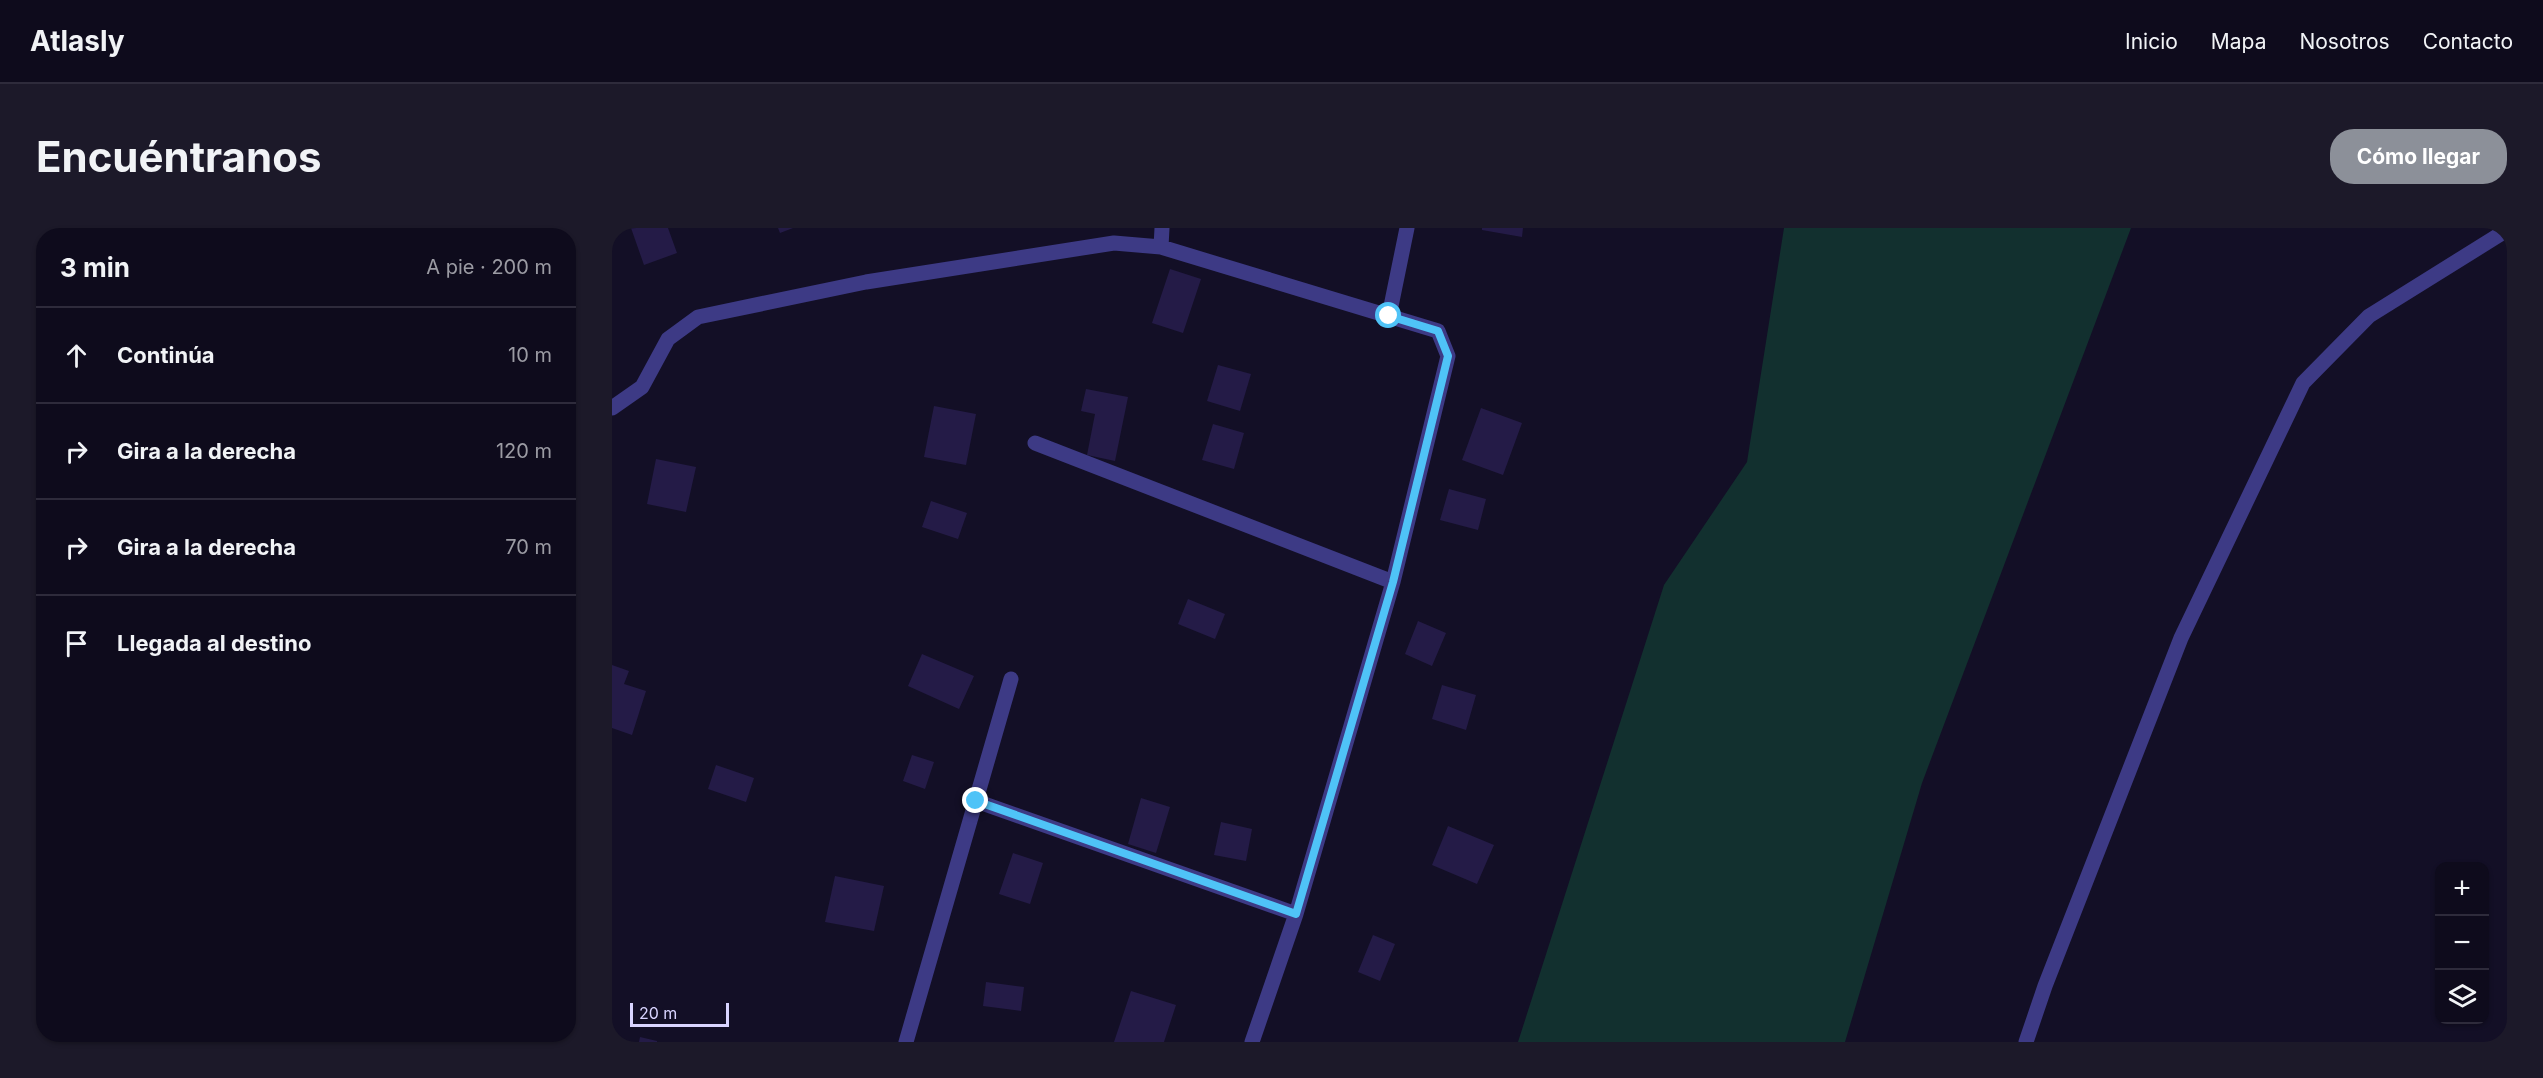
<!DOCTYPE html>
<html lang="es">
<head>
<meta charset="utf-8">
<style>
  :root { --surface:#0e0b1c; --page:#1c1929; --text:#f1f3f6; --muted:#9b9ba3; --line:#2e2b3b; --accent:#8c9099 }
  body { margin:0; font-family:Inter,sans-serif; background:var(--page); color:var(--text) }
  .controls { position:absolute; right:18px; bottom:18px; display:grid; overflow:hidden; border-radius:12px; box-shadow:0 2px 4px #0004 }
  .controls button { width:54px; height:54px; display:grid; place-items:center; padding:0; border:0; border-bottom:2px solid var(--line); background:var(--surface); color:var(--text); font:30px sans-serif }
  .scale { position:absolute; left:18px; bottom:15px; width:99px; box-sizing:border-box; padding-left:6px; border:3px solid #d9d4ff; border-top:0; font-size:16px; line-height:21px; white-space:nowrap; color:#d9d4ff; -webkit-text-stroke:4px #130f26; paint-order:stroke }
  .stop { position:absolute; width:18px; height:18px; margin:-14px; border:4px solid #4fc3f7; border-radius:50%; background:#fff }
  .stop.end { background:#4fc3f7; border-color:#fff; box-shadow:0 2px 6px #0008 }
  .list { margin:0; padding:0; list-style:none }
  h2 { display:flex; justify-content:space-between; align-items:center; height:78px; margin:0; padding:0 24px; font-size:26px }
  h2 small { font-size:20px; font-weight:400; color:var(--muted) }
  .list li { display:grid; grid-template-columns:39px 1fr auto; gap:18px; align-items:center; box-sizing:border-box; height:96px; padding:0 24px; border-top:2px solid var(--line) }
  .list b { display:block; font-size:22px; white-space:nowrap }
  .list em { font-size:20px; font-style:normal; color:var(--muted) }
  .icon { flex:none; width:33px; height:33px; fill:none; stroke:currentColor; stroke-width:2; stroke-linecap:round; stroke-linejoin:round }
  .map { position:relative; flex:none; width:1895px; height:814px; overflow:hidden; border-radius:24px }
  header { display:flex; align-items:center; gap:36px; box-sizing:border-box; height:84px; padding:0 30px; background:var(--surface); border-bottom:2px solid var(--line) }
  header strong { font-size:28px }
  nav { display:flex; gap:33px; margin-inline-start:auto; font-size:21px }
  .intro { display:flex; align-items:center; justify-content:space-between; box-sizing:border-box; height:144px; padding:0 36px }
  h1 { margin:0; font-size:42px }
  .button { padding:15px 27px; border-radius:24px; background:var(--accent); color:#fff; font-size:21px; font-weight:700 }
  main { display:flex; gap:36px; padding:0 36px }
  aside { flex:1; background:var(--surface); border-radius:24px; box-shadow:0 2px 4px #0004 }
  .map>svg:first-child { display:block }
</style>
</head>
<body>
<header>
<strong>Atlasly</strong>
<nav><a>Inicio</a><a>Mapa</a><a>Nosotros</a><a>Contacto</a></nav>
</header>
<div class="intro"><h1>Encuéntranos</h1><a class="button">Cómo llegar</a></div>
<main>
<aside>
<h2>3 min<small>A pie · 200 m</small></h2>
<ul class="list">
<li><svg class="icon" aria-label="ahead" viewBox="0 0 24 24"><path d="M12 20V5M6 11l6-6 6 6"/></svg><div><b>Continúa</b></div><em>10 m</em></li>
<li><svg class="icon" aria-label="right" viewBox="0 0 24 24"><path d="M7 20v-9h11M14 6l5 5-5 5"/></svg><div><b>Gira a la derecha</b></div><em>120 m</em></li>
<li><svg class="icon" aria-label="right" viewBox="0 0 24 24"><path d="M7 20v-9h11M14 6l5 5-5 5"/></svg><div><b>Gira a la derecha</b></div><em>70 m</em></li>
<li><svg class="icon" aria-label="arrive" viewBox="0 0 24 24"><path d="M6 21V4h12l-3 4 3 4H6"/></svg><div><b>Llegada al destino</b></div></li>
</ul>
</aside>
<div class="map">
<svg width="1895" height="814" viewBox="0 0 1895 814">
  <rect width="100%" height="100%" fill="#130f26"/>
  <path fill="#12302f" d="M1172,0H1519L1310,555L1233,814H906L1052,357L1135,234Z"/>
  <path fill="#241b47" d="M19,0H56L65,25L32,37Z
    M166,0H181L168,5Z
    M870,0H911L910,9L870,2Z
    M558,41L589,51L571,105L540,95Z
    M606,137L639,146L628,183L595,173Z
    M474,161L516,169L503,233L475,227L483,186L469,183Z
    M322,178L364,186L354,237L312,229Z
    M869,180L910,195L891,247L850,232Z
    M601,196L632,205L622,241L590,232Z
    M44,231L84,239L74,284L35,276Z
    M837,261L874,271L866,302L828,292Z
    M319,273L355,285L346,311L310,299Z
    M576,371L613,386L603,411L566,396Z
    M806,393L834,405L820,438L793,426Z
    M310,426L362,448L347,481L296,458Z
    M0,437L17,443L12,456L34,463L20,507L0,500Z
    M830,457L864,467L854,502L820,491Z
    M300,527L322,534L313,561L291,553Z
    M104,537L142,550L134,574L96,561Z
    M529,570L558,579L544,625L516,616Z
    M609,594L640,601L634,633L602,627Z
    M836,598L882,617L865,656L820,637Z
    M401,625L431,635L418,676L387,666Z
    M223,648L272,658L262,703L213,694Z
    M761,707L783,716L768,753L746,744Z
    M374,754L412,759L409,783L371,778Z
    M519,763L564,777L552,814H502Z
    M28,809L45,813V814H27Z"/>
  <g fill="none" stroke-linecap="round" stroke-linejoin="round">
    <path stroke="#3d3a85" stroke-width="15" d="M549,19L550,0
      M777,88L795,0
      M0,180L30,159L56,111L86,89L254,54L502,15L549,19L826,103L836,128L781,354L684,686L640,814
      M423,215L781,354
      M364,573L684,686
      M294,814L399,451
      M1414,814L1433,758L1569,410L1691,155L1757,88L1895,2"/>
  </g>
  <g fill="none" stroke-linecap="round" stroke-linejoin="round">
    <path stroke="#4fc3f7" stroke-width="8" d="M364,573L684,686L781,354L836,128L826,103L777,88"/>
  </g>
</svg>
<div class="controls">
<button>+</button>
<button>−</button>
<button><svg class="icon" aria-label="layers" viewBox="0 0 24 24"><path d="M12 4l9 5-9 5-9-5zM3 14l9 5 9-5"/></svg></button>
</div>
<div class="scale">20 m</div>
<div class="stop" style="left:777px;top:88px"></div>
<div class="stop end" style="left:364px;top:573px"></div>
</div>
</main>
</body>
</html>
